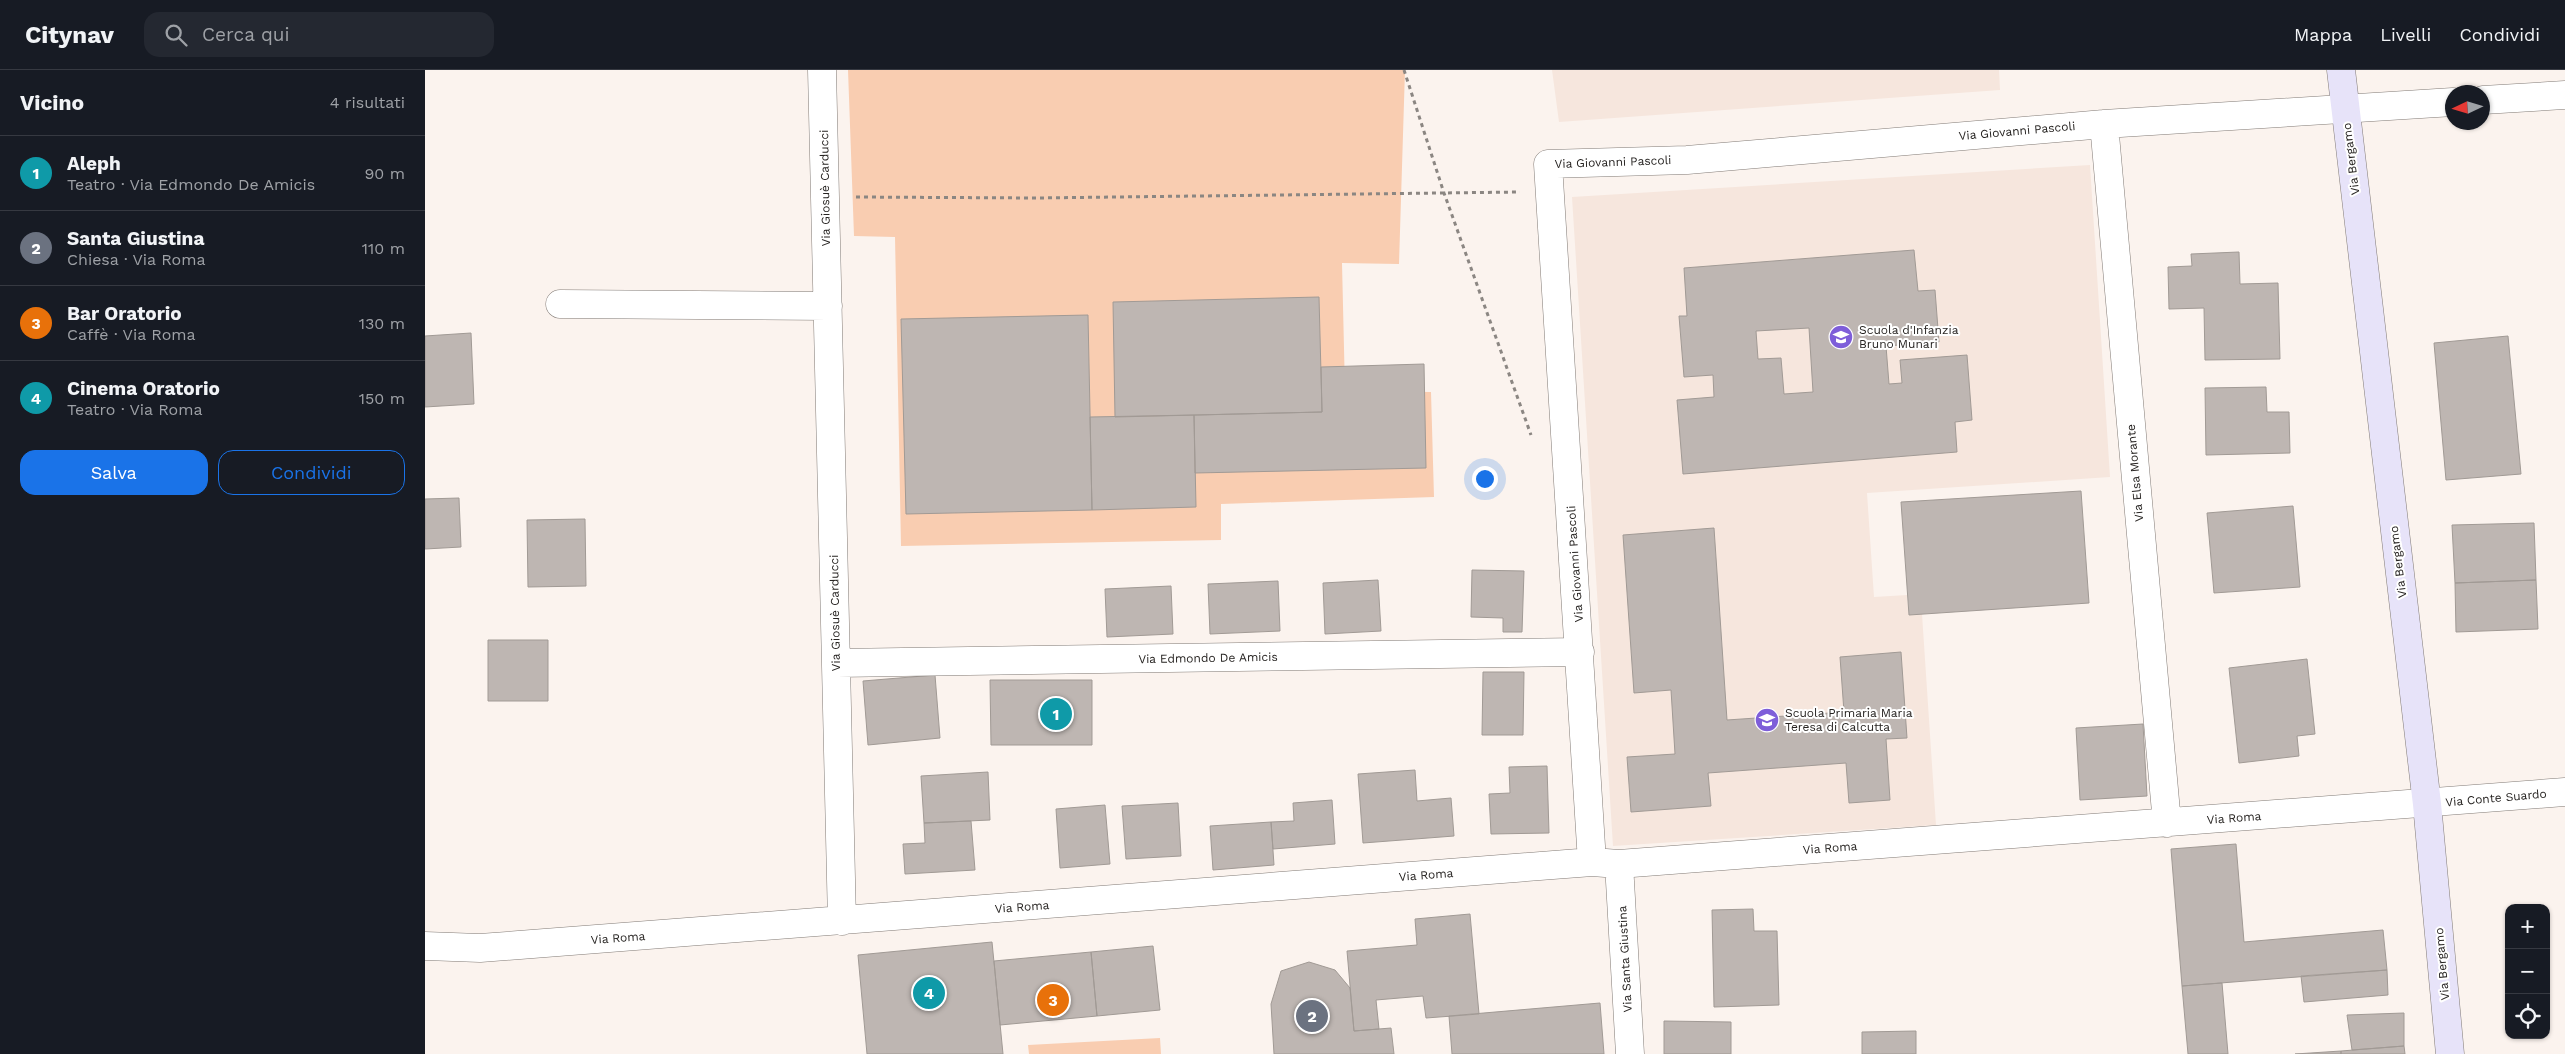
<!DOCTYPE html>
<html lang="it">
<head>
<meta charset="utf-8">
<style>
  :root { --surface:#171b24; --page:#242831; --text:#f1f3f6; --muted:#9ea1a6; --line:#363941; --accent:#1a73e8 }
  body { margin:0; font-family:"Work Sans",sans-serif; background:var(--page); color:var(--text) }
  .controls { position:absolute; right:15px; bottom:15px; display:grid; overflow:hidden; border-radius:10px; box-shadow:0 1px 4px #0004 }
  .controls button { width:45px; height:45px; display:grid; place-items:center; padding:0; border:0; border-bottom:1px solid var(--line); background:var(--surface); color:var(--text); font:25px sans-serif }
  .compass { position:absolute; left:2020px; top:15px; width:45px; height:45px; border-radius:50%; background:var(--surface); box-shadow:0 1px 4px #0004; rotate:266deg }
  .you { position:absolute; left:1059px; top:408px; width:18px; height:18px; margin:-12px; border:4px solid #fff; border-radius:50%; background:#1a73e8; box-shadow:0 0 0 8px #1a73e833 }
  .badge { display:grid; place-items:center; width:32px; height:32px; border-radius:50%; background:var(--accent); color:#fff; font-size:16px; font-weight:700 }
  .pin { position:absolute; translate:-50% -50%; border:2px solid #fff; box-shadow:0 1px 5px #0006 }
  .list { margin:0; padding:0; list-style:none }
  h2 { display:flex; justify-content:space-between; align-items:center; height:65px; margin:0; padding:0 20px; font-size:21px }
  h2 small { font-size:16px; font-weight:400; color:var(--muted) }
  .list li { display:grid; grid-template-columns:32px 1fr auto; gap:15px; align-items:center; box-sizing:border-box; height:75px; padding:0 20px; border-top:1px solid var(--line) }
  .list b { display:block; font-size:19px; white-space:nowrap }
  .list p { margin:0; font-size:16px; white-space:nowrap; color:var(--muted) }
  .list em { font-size:16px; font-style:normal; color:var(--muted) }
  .actions { display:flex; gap:10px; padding:15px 20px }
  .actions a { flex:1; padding:11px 0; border:1px solid var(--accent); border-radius:15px; text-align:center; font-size:18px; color:var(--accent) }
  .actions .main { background:var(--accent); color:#fff }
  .icon { flex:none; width:28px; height:28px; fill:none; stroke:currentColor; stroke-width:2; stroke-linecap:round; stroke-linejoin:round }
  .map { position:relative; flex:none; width:2140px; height:984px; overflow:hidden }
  header { display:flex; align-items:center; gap:30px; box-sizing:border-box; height:70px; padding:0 25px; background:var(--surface); border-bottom:1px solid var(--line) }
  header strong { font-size:24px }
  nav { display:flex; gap:28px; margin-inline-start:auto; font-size:18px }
  .search { width:350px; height:45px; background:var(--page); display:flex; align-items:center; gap:12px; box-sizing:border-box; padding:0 18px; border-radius:15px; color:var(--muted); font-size:19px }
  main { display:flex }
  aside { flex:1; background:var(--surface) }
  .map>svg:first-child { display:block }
</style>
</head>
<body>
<header>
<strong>Citynav</strong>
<div class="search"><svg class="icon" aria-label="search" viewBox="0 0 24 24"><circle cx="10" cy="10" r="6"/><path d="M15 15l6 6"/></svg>Cerca qui</div>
<nav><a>Mappa</a><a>Livelli</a><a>Condividi</a></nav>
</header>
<main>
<aside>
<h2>Vicino<small>4 risultati</small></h2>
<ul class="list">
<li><span class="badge" style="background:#0f9aa8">1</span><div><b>Aleph</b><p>Teatro · Via Edmondo De Amicis</p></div><em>90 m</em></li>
<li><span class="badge" style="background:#6b7280">2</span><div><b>Santa Giustina</b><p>Chiesa · Via Roma</p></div><em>110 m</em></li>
<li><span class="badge" style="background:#e8710a">3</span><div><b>Bar Oratorio</b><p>Caffè · Via Roma</p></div><em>130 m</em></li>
<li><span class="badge" style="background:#0f9aa8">4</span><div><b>Cinema Oratorio</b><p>Teatro · Via Roma</p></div><em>150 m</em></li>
</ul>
<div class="actions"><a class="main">Salva</a><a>Condividi</a></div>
</aside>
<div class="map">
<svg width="2140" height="984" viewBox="0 0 2140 984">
  <rect width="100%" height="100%" fill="#fbf3ee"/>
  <path fill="#f6e6dd" d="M1127,0H1574L1575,20L1134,52Z
    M1665,95L1685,407L1442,423L1449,527L1482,525L1484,545L1497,544L1511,755L1188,776L1147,127Z"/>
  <path fill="#f9cdb1" d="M423,0H980L974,194L917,193L920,321L1006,322L1009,427L796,434V470L476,476L470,167L429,166Z
    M735,968L736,984H604L603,975Z"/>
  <path fill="#beb6b2" stroke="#a19a95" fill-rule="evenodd" d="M1489,180L1493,221L1510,220L1514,272L1461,276L1464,314L1477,313L1475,290L1542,285L1547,350L1530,352L1532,382L1258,404L1252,330L1289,327L1288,305L1259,307L1254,246H1262L1259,198ZM1384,258L1388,322L1359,324L1356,288L1333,289L1331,261Z
    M1814,182L1815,214L1853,213L1855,289L1780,290L1779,238L1744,239L1743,197L1767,196L1766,184Z
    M894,227L897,342L690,347L688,232Z
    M663,245L667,440L481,444L476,249Z
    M46,263L49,334L0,337V266Z
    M2083,266L2096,404L2021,410L2009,273Z
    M999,294L1001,398L770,403L769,345L897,342L896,297Z
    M1841,317L1842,342H1864L1865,383L1781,385L1780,318Z
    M769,345L771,437L667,440L665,347Z
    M1656,421L1664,533L1484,545L1476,432Z
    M34,428L36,477L0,479V429Z
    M1868,436L1875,517L1789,523L1782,443Z
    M160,449L161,516L103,517L102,450Z
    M2109,453L2111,510L2030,513L2027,455Z
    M1289,458L1302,650L1419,642L1415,587L1476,582L1482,668L1461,669L1465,730L1424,733L1421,693L1283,703L1286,736L1206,742L1202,687L1250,684L1246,620L1209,623L1198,465Z
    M1047,500L1099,501L1097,562H1078V548L1046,547Z
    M953,510L956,561L900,564L898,513Z
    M2111,510L2113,559L2031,562L2030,513Z
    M853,511L855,561L785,564L783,514Z
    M746,516L748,564L682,567L680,519Z
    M63,570H123V631H63Z
    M1882,589L1890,664L1872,666L1874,686L1814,693L1804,598Z
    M1058,602H1099L1098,665H1057Z
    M510,605L515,668L443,675L438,611Z
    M565,610H667V675H566Z
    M1718,654L1722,726L1655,730L1651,658Z
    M1122,696L1124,763L1066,764L1064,724L1085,723L1084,697Z
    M990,700L992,731L1026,728L1029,766L938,773L933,704Z
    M563,702L565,750L499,753L496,706Z
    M907,730L910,774L848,779L846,752L869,751L868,733Z
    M753,733L756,786L701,789L697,736Z
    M680,735L685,794L635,798L631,739Z
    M546,751L550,800L480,804L478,774L500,773L499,753Z
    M846,752L849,795L788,800L785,756Z
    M1811,774L1819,872L1958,860L1962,900L1757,916L1746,779Z
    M1328,839L1329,861H1352L1354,935L1289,937L1287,840Z
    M1045,844L1054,944L1001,948L998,926L951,930L954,959L929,961L922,881L992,875L990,849Z
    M567,872L578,984H442L433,885Z
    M728,876L735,940L672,946L666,882Z
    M666,882L672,946L575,955L569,891Z
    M884,892L910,900L925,918L929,961L966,958L969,984H849L846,934L856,901Z
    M1962,900L1963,925L1879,932L1876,906Z
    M1797,913L1803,984H1763L1757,916Z
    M1175,933L1179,984H1027L1024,946Z
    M1979,943V976L1927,980L1922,945Z
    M1239,951L1306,952V984H1239Z
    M1491,961V984H1437V962Z
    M1979,976L1980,984H1916V981Z
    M1916,981V984H1870Z"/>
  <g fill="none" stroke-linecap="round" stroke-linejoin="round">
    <g stroke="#827b76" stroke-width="29">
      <path id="street" d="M397,0L417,851
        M2058,30L2140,25
        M1679,54L1742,753
        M135,234L403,236
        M412,593L1155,582
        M1167,792L1123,94L1262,90L1679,54L2028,32
        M1194,794L1205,984
        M0,876L55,878L1167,792L1194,794L2140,722"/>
    </g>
    <g stroke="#827b76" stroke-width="29">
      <path id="secondary" d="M1916,0L2002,734L2025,984"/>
    </g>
    <path stroke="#8b8682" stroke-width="3" stroke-dasharray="4 4" stroke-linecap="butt" d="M979,0L1019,123L1106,365
      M431,127L612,128L1095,122"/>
    <use href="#street" stroke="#fff" stroke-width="28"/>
    <use href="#secondary" stroke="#e7e3f9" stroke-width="28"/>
  </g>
  <defs>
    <g id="school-disc" transform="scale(1.25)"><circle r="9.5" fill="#7e5ed9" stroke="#fff"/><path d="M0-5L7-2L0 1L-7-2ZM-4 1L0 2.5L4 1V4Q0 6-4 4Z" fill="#fff"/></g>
  </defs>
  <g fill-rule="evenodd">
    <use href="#school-disc" x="1416" y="267"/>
    <use href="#school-disc" x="1342" y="650"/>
  </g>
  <g text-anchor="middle" stroke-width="4" stroke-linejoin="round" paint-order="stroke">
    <g font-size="12" fill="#262321" stroke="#fff">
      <text transform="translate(1592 61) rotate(-5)" y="4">Via Giovanni Pascoli</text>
      <text transform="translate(1926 89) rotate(-97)" y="4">Via Bergamo</text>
      <text transform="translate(1188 92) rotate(-2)" y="4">Via Giovanni Pascoli</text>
      <text transform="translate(400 118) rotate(-91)" y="4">Via Giosuè Carducci</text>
      <text transform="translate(1710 403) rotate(-95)" y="4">Via Elsa Morante</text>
      <text transform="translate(1973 492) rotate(-97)" y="4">Via Bergamo</text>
      <text transform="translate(1150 494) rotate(-94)" y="4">Via Giovanni Pascoli</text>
      <text transform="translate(410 543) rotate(-91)" y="4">Via Giosuè Carducci</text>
      <text transform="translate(783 588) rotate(-1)" y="4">Via Edmondo De Amicis</text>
      <text transform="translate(2071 728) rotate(-5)" y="4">Via Conte Suardo</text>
      <text transform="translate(1809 748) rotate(-4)" y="4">Via Roma</text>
      <text transform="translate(1405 778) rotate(-4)" y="4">Via Roma</text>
      <text transform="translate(1001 805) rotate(-4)" y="4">Via Roma</text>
      <text transform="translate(597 837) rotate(-4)" y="4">Via Roma</text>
      <text transform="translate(193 868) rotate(-4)" y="4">Via Roma</text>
      <text transform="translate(1200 889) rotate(-93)" y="4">Via Santa Giustina</text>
      <text transform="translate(2017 894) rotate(-95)" y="4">Via Bergamo</text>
    </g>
    <g font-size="12" fill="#262321" stroke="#fff" text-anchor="start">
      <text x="1434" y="264">Scuola d'Infanzia<tspan x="1434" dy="14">Bruno Munari</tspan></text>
      <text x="1360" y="647">Scuola Primaria Maria<tspan x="1360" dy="14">Teresa di Calcutta</tspan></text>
    </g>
  </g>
</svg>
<div class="controls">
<button>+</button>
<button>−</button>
<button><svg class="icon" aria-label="locate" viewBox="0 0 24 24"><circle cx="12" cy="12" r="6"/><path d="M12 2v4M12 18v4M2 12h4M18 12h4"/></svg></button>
</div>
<svg class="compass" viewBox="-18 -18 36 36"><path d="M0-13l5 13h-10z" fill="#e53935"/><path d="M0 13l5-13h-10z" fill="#9ea1a6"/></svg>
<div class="you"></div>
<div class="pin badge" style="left:631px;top:644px;background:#0f9aa8">1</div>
<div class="pin badge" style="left:887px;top:946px;background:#6b7280">2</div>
<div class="pin badge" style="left:628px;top:930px;background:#e8710a">3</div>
<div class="pin badge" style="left:504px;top:923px;background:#0f9aa8">4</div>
</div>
</main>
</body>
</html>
